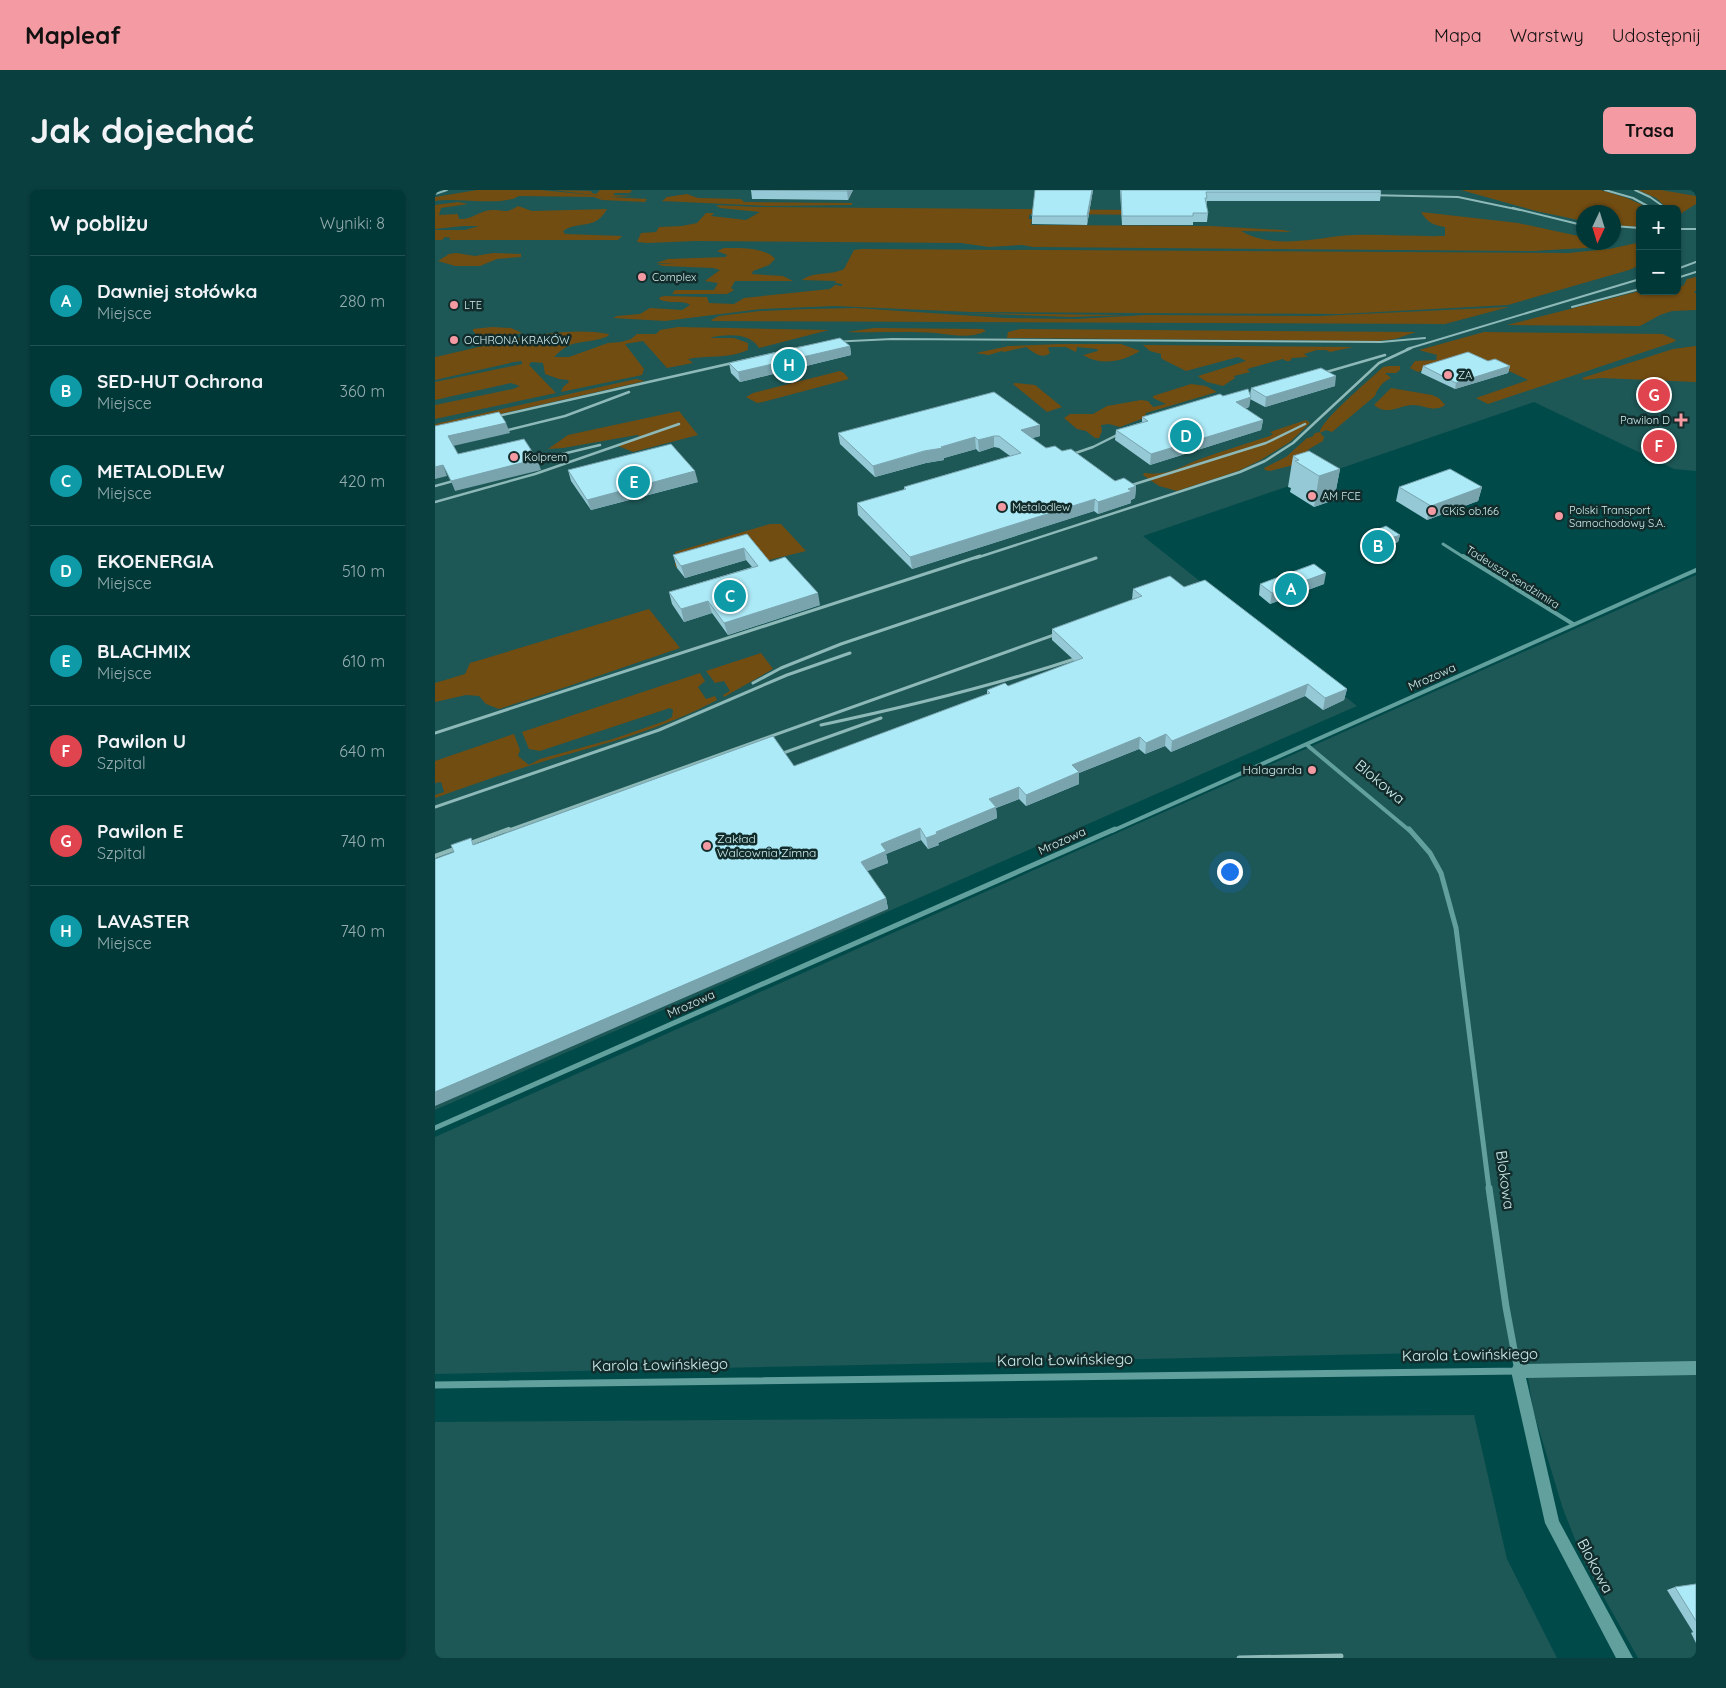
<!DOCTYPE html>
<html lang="pl">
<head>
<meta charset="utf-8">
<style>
  :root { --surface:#003838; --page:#0a3f40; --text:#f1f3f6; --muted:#95acae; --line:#225253; --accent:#f49aa3 }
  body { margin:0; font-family:Quicksand,sans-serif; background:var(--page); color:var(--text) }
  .controls { position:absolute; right:15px; top:15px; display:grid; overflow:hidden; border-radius:8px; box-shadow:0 1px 4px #0004 }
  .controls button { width:45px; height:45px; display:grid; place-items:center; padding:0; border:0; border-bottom:1px solid var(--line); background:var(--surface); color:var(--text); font:25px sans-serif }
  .compass { position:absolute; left:1141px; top:15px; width:45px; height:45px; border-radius:50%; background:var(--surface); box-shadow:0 1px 4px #0004; rotate:184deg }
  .you { position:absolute; left:794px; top:681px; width:18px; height:18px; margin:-12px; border:4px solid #fff; border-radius:50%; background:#1a73e8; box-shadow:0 0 0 8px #1a73e833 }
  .badge { display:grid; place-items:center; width:32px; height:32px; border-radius:50%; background:var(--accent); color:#fff; font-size:16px; font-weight:700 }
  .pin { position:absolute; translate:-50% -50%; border:2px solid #fff; box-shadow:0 1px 5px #0006 }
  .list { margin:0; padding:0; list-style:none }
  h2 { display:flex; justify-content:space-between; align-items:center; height:65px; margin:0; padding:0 20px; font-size:21px }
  h2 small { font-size:16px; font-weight:400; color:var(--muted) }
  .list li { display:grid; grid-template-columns:32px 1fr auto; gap:15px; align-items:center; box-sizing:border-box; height:90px; padding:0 20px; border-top:1px solid var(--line) }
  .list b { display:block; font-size:19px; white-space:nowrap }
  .list p { margin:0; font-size:16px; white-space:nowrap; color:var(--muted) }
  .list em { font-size:16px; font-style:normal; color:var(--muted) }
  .map { position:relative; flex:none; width:1261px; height:1468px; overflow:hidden; border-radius:8px }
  header { display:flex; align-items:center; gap:30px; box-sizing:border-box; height:70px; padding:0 25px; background:var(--accent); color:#111 }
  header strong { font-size:24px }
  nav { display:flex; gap:28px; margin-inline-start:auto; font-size:18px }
  .intro { display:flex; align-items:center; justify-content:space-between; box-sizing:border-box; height:120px; padding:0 30px }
  h1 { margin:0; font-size:35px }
  .button { padding:12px 22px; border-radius:8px; background:var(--accent); color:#111; font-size:18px; font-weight:700 }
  main { display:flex; gap:30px; padding:0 30px }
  aside { flex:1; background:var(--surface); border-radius:8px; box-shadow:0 1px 4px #0004 }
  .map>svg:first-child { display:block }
</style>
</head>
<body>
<header>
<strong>Mapleaf</strong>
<nav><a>Mapa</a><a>Warstwy</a><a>Udostępnij</a></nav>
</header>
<div class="intro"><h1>Jak dojechać</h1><a class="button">Trasa</a></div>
<main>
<aside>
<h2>W pobliżu<small>Wyniki: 8</small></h2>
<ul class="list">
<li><span class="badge" style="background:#0f9aa8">A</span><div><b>Dawniej stołówka</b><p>Miejsce</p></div><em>280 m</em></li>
<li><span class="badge" style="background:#0f9aa8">B</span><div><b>SED-HUT Ochrona</b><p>Miejsce</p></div><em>360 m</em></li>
<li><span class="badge" style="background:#0f9aa8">C</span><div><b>METALODLEW</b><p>Miejsce</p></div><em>420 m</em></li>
<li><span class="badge" style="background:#0f9aa8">D</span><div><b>EKOENERGIA</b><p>Miejsce</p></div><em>510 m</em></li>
<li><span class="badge" style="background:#0f9aa8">E</span><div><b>BLACHMIX</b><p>Miejsce</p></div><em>610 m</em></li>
<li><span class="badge" style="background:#e0444e">F</span><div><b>Pawilon U</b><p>Szpital</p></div><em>640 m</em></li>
<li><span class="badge" style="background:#e0444e">G</span><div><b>Pawilon E</b><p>Szpital</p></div><em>740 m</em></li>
<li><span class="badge" style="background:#0f9aa8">H</span><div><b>LAVASTER</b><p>Miejsce</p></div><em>740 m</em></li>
</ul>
</aside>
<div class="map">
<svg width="1261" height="1468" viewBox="0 0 1261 1468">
  <rect width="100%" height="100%" fill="#004b4a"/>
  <path fill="#1d5756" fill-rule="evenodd" d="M0,0H1261V281L1239,279L1099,212L708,346L922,516L0,920ZM1205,19H1242V101H1205ZM1148,22H1178V52H1148Z
    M1261,385V1468H1203L1149,1372L1128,1319L1098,1220L1089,1161L0,1184V947Z
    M1039,1225L1072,1369L1122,1468H0V1232Z"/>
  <path fill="#724d12" d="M42,0H106L167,6L118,0L156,1L157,3L161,4L165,0H197L195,3H180L178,5L200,6L175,7L212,9L210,12L167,10L159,7L84,6C67,17 23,7 0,11V7Z
    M1026,0H1166L1192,8L1216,19H1205V37L1179,35L1178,22H1148V31L1101,21Z
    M1203,0H1226L1261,6V14L1242,26V19H1233L1221,8Z
    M252,4L263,8L306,9L309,12L417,13V15L333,16L227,11L232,7Z
    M23,12L33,14L6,18L4,25L23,24L24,29C38,30 46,19 58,20C71,20 70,24 83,16L97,21L172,19C160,41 144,30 128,41L130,44L187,46L183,50H14L16,48L10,47L7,50H0V40H30L44,36H28L0,39V15Z
    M281,15L322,17L702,20L738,25L597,24L594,25V29H597L596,35L775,36L848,40L857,42L806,41C836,58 873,50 905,46C940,43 976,47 1010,46V37C998,35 993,33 986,22L1083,33L1148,47V52L1168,54L1166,57L1099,61L598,57L587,55L554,57L526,53L261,51L212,53L202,52L206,43L221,42L224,37L247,36L262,33L271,23H279L276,26L311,30L325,22L285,18Z
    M1202,53L1205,55V75L1194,80L1073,115L906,124L536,122L400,116L326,119L230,131L178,128L182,126L205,124L215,118L247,120L255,115C247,109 234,115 224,109L225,107L230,106L272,107L274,113L299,114L309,108L395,99L400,95L407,96V94L400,93L401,91L367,90C379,81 395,86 409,79L419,60L427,59L1133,63L1174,59Z
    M289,58C303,58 331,57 340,69L334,75L318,81L317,84L348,86L358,91H300L296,98L299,100L292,104H237L240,100H279L283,93L270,91L285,80L278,78L228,76L222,74H242L221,73L233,69L291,67L292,65L282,61Z
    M21,63L40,66L58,63L86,64V67L62,69L45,76H20L3,71L14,64Z
    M1261,87V101H1259L1261,104V120L1237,121L1225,125L1205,136L1072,135L1205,101H1242V98L1249,95L1252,89Z
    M1074,117L1010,134L277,131L276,130L284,126L325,121L373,119L421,118L570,128L642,129L710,125L884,126Z
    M529,123L692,125L636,127Z
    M57,137L76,138L87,143L50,150L45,149L38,141V139Z
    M243,137L394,140L324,158C316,143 293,144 278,147L275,148H299L313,153V160C293,169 273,165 253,169L258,173L232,178L208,151L190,154L209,179L207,185L126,202L128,197L134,192L133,190L124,189L110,184L108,173L96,172L94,175L121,203L0,229V215L78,199L85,196L76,193L0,210V192L87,174V171L79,172L0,190V167C52,156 122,134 174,144L173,146C150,156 139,146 119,167H134L173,153L186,152L196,149L202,144H221L225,140Z
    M439,138L548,139L551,141C535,149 518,145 501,143C472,141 442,143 412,142Z
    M585,139L981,142L960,149L943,151L572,148L573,142Z
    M1049,142L1227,144L1241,150L1239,152L1053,214L1041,208L1093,190L1059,174L1006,175L983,182L975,178L980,171L1001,170L1002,165L984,160Z
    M625,154H686L705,161C687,172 666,176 648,165L663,161L662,159L642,157L641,162L631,157H615L613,158L615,163C607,170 598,162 591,157L569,162L567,161L554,165L541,163L574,156Z
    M708,155H718L918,157L895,162L891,160H882L869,164L873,167L857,168L855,171H851L848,169L812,179L815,182L799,186L800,188L788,196L772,192L763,186L811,171L803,167L751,181L729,170L726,168V164L715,161Z
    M1261,156V192L1166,188L1149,190L1147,188L1238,159Z
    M954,176H965V180L961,183H950L956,188C948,192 943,197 940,206L897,242L891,240L885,243L889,247L888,251L874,259L873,260L876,265L870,272L835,281L830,280L829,278L851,267L872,248L877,247L880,243L885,242C886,230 937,188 948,177Z
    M405,181L409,183L414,189L328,212L322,213L311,207L318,203Z
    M201,189L210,191L0,239V234Z
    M580,193L600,195L627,217L612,222L578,194Z
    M756,194L771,196L782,202L711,223L709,228L685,237L674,234L666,235L667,241L664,248H660L651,241L642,239L629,228L635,224H658L672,216L706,210L713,211L718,217L731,214L718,208V206Z
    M956,198L997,205L1004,208L1010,215C999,223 989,215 978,215C969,215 959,221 950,220C946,220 942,217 939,215Z
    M244,221L263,245L198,262L183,256L205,246L202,245L128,258L113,259L133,245Z
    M871,230L875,233L855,252L824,271L803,281L742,301L724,296L708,285L709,283C733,287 747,275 768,268C790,260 813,253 835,246L838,244L835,242Z
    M335,334H346L371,361L334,370L323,367L242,378L240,376V362Z
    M214,419L245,458L131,497L64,519L51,514L44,506L31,505L0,512V493L30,484L35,473Z
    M326,463L338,479L289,507L288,505L295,501L289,491L280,493L271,481Z
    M265,483L270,491L263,497L271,509L280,506L282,510C230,538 173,553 116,569C77,581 39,594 0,608V605L9,602L6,592L0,593V571L79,544L85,560L83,566L94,575L105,569L178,549L230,531L237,527L238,520L235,518L105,561L94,559L87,542Z"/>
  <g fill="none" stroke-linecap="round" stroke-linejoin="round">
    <path stroke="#62a09e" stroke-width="3" d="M1008,354L1030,368"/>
    <path stroke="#62a09e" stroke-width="4" d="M1028,366L1138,434
      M872,555L975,641
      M677,641L1261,380"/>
    <path stroke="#62a09e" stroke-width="5" d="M974,639L995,663L1006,683L1021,738L1054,999
      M0,938L680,639"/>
    <path stroke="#62a09e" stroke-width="7" d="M0,1195L1083,1181L1071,1117L1054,998"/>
    <path fill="#62a09e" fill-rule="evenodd" d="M1261,1171V1185L1091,1188L1124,1331L1198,1468H1181L1110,1333L1076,1181L1078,1176L1083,1174Z"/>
    <path stroke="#8db9b8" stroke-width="2" d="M1170,0L1198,8L1218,19
      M1200,0L1215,7L1232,19
      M0,4L12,0
      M931,5L1023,7L1085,20
      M1078,18L1143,34
      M1178,36L1205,38
      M1242,39H1261
      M1242,79L1261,72
      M1242,88L1261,82
      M1137,117L1205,99
      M395,152L457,149L946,152L990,148
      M358,159L373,156
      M972,159L1205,89"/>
    <path stroke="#8db9b8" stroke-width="2.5" d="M881,185L950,165
      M54,228L364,158
      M61,243L130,226L194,202
      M629,267L658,257L694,239
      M90,273L165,255
      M0,296L29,288
      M684,299L831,253L870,234
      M0,312L100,284L244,234
      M541,368L805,282L830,271L858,253L944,173L976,158"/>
    <path stroke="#8db9b8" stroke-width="3" d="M318,493L346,478L406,454L661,368
      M386,535C476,516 565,494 652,465
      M0,543L545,366
      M337,567L446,528
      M0,617L224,540L352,485L415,463
      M71,641L630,441"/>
    <path stroke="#8db9b8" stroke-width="4" d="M0,666L74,639"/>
    <path stroke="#8db9b8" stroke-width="5" d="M804,1468L906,1466"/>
  </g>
  <path fill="#95c9d5" d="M316,0H418L413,10L319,9H317Z
    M658,0L652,35L597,34V26Z
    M685,0H945L946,2L945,11H772L771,17L773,23L772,32H758V35H687Z
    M415,156L416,165L305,192L296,183L294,173Z
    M1053,171L1075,176L1073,183L1020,199L986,183L988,176Z
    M900,196L830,217L815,209L814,217L810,219L828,230L826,240L715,275L680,250L681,240L707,232V227L788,206L815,205L816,198Z
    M403,243L605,246L597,248L611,258L627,261L680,291L701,296L700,308L696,310V313L663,324L659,321L477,379L423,325L422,313L469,300V297L575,266L564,258L559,257L544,262L541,259L509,268V270L491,273L440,287L405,254Z
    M858,266L905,279L899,310L879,317L855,302L856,298L853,297Z
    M133,280L263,292L156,320L136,291Z
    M964,297H1047L1043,311L992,330L961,311Z
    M312,344L335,372L385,415L293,445L277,423L249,432L237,414L234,402L317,377L311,370L250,388L242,378L238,365Z
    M929,345H965L963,352L940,361L927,352Z
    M825,394H889L835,414L824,405Z
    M749,397L912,499L909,510L888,520L870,506L736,562L730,556L710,564L704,559L644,583V594L591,616L584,609L561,618L562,628L503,653L504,655L493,659L486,650L451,664L453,673L432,681L451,708L453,719L19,662L36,648L39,654L359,576L552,504V500L573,496L640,471L617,450V439L697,410L698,399Z
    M1261,1394V1453L1256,1443L1258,1442L1232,1400L1240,1397Z"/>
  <path fill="#79a4ae" d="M413,0H418L413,10L412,1Z
    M657,0H658L652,35V26Z
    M415,156L416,165L305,192L303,182Z
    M1075,176L1073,183L1020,199L1021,193Z
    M901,186L900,196L830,217L831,207Z
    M816,207L814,217L799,222L801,212Z
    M828,230L826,240L715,275L716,264Z
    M71,233L75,243L18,256L13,246Z
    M605,235V246L587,251L586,240Z
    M559,246V257L544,262L543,250Z
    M540,247L541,259L509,268V270L491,273L440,287L438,276Z
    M102,269L106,280L20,301L16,291Z
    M8,275L12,286L0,289V277Z
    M905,279L899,310L879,317L884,286Z
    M260,281L263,292L156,320L152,310Z
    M701,296L700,308L696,310V313L663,324V312Z
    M1047,297L1043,311L992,330L996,316Z
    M660,309L659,321L477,379L475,367Z
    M965,345L963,352L940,361L942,353Z
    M309,358L311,370L250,388L246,376Z
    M891,383L889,394L835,414L837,403Z
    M383,403L385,415L293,445L289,433Z
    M273,411L277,423L249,432L246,419Z
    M873,494L870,506L736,562L737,551Z
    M912,499L909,510L888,520L890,508Z
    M731,544L730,556L710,564L711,553Z
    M705,547L704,559L644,583V594L591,616V605L637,575Z
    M584,597V609L561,618L562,628L503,653L504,655L493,659L491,648L554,609Z
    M485,638L486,650L451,664L453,673L428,683L426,672L446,654Z
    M451,708L453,719L0,916V902Z"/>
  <path fill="#adeaf8" stroke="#79a4ae" d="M317,0H413L412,1Z
    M600,0H657L652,26H597Z
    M686,0H945L946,2H771L772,8H770L773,23H758V26H687Z
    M405,148L415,156L303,182L294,173Z
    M1033,162L1053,171L1060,169L1075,176L1021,193L988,176Z
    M886,178L901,186L831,207L816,198Z
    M813,199L816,207L801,212L828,230L716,264L681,240L713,231L707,227L785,204L788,206Z
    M559,202L605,235L586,240L611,258L620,256L627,261L636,259L680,291L689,288L701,296L693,299L697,301L663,312L660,309L475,367L422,313L471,299L469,297L586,263L564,246H559L543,250L540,247L506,257L508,258L489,261L438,276L403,243Z
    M64,222L71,233L13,246L23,264L89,249L102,269L16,291L8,275L0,277V236Z
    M236,254L260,281L152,310L133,280Z
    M874,261L905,279L884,286L860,271L864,270L858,266Z
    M1015,279L1047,297L996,316L964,297Z
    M951,336L965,345L942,353L929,345Z
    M312,344L335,372L350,367L383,403L289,433L273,411L246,419L234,402L323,376L309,358L246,376L238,365Z
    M879,374L891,383L837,403L825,394Z
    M735,386L749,397L770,390L912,499L890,508L873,494L737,551L731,544L711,553L705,547L637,575L644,582L591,605L584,597L554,609L561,617L501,642L502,644L491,648L485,638L446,654L451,661L426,672L451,708L0,902V669L19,662L16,655L36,648L38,655L338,546L359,576L555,503L552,500L570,493L573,496L648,468L617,439L707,406L698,399Z
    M1261,1394V1431L1240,1397Z"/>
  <g fill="#f49aa3" stroke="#122c2c" stroke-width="2">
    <circle cx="207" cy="87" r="5"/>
    <circle cx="19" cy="115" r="5"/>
    <circle cx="19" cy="150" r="5"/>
    <circle cx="1013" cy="185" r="5"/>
    <path d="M1243.5 222.5h5v5h5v5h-5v5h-5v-5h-5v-5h5z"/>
    <circle cx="79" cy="267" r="5"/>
    <circle cx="877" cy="306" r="5"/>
    <circle cx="567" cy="317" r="5"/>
    <circle cx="997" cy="321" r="5"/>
    <circle cx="1124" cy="326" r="5"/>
    <circle cx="877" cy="580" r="5"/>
    <circle cx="272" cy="656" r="5"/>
  </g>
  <g text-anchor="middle" stroke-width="5" stroke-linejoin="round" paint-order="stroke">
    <g font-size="11" fill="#cfedec" stroke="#122c2c" text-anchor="start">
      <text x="217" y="91">Complex</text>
      <text x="29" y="119">LTE</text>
      <text x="29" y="154">OCHRONA KRAKÓW</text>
      <text x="1023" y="189">ZA</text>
      <text x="1235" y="234" text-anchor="end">Pawilon D</text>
      <text x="89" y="271">Kolprem</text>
      <text x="887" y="310">AM FCE</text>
      <text x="577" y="321">Metalodlew</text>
      <text x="1134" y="324">Polski Transport<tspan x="1134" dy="13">Samochodowy S.A.</tspan></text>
      <text x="1007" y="325">CKiS ob.166</text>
    </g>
    <g font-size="11" fill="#cfedec" stroke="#122c2c">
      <text transform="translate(1078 387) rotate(32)" y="4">Tadeusza Sendzimira</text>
    </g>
    <g font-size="12" fill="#cfedec" stroke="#122c2c">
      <text transform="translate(997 487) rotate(-24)" y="4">Mrozowa</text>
      <text transform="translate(627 651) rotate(-24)" y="4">Mrozowa</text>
      <text transform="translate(256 814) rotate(-24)" y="4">Mrozowa</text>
    </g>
    <g font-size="12" fill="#cfedec" stroke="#122c2c" text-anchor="end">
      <text x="867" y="584">Halagarda</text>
      <text x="282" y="653" text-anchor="start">Zakład<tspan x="282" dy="14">Walcownia Zimna</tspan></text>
    </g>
    <g font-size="15" fill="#cfedec" stroke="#122c2c">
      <text transform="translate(945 592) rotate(40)" y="5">Blokowa</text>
      <text transform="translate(1070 990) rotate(82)" y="5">Blokowa</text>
      <text transform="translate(1035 1165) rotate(-1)" y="5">Karola Łowińskiego</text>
      <text transform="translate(630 1170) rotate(-1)" y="5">Karola Łowińskiego</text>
      <text transform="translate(225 1175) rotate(-1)" y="5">Karola Łowińskiego</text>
      <text transform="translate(1160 1376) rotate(62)" y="5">Blokowa</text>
    </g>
  </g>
</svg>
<div class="controls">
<button>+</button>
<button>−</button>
</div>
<svg class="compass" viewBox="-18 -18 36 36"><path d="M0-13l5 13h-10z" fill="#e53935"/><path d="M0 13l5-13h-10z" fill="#95acae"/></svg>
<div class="you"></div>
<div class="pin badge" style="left:856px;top:399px;background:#0f9aa8">A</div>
<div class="pin badge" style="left:943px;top:356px;background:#0f9aa8">B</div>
<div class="pin badge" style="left:295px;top:406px;background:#0f9aa8">C</div>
<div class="pin badge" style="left:751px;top:246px;background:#0f9aa8">D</div>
<div class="pin badge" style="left:199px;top:292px;background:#0f9aa8">E</div>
<div class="pin badge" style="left:1224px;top:256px;background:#e0444e">F</div>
<div class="pin badge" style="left:1219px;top:205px;background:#e0444e">G</div>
<div class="pin badge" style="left:354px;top:175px;background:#0f9aa8">H</div>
</div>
</main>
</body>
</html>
